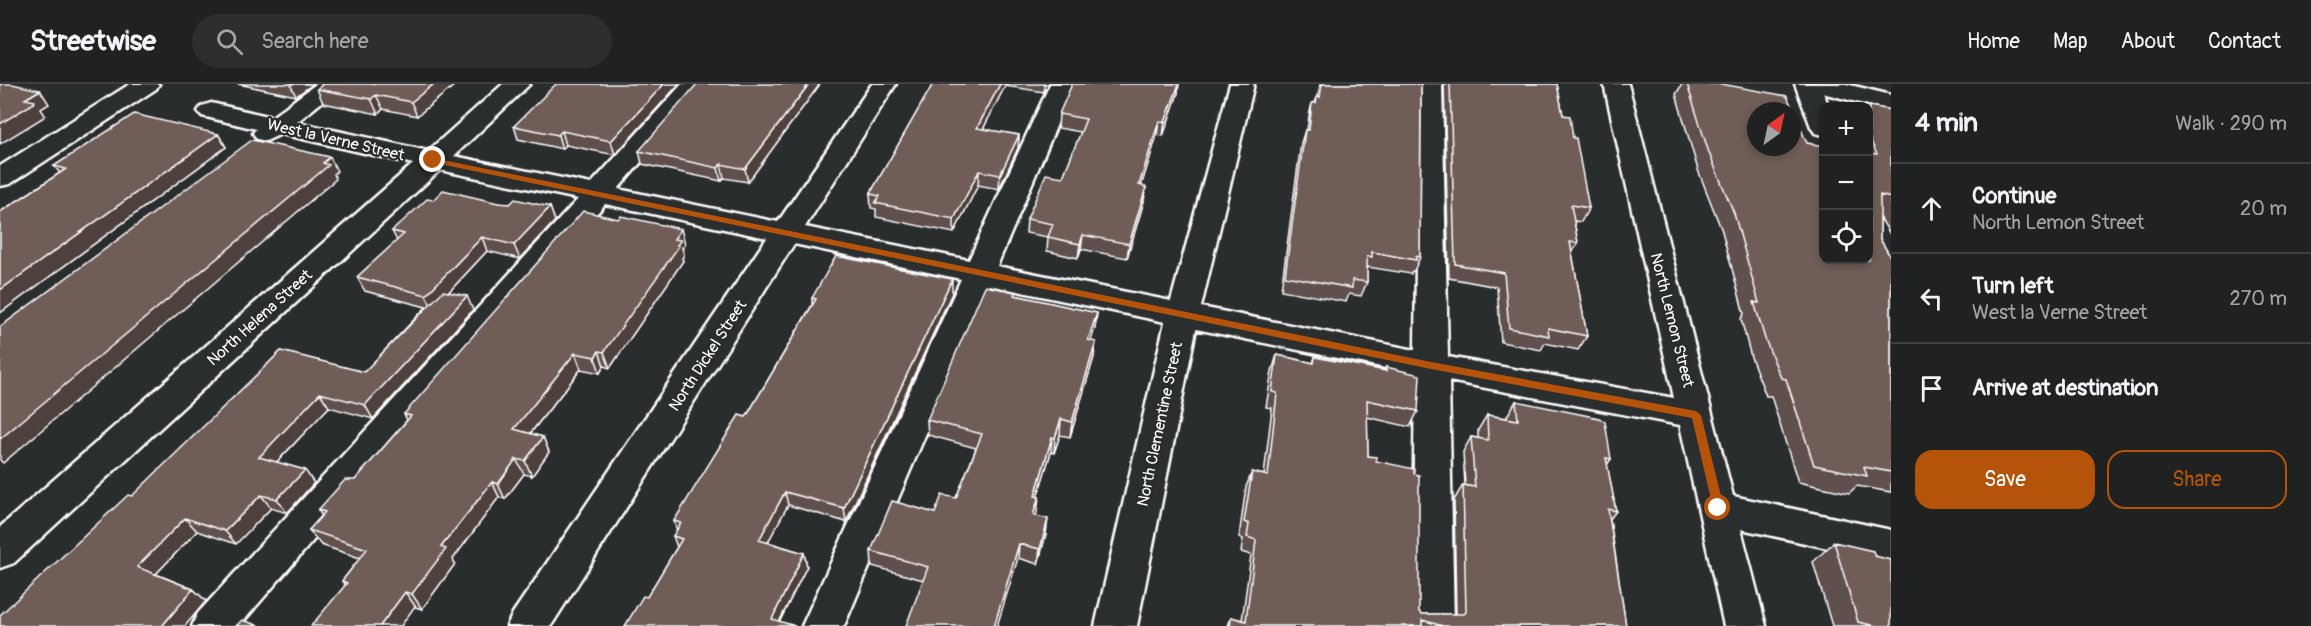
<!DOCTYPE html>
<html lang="en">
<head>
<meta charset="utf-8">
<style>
  :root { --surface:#202222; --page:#2d2f2f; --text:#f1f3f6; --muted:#a2a4a5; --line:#3d3f40; --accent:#b45309 }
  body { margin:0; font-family:Pangolin,sans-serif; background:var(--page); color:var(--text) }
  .controls { position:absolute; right:18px; top:18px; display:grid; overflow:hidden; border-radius:12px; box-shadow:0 3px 9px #0003 }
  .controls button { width:54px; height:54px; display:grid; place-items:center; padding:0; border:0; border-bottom:2px solid var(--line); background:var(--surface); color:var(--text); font:30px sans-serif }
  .compass { position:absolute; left:1747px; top:18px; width:54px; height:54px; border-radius:50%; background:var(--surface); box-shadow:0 3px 9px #0003; rotate:33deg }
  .stop { position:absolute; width:18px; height:18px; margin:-14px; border:4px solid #b45309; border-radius:50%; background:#fff }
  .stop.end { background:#b45309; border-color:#fff; box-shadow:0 2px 6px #0008 }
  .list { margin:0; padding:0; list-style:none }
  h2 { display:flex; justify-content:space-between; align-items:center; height:78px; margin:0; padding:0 24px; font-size:26px }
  h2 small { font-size:20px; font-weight:400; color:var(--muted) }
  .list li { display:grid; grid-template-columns:39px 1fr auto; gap:18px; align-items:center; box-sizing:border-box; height:90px; padding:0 24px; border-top:2px solid var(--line) }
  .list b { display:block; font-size:22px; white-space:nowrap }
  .list p { margin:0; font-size:20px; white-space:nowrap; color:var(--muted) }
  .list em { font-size:20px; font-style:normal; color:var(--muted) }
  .actions { display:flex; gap:12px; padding:18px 24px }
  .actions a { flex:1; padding:14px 0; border:2px solid var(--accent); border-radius:18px; text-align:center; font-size:21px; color:var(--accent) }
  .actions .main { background:var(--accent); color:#fff }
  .icon { flex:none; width:33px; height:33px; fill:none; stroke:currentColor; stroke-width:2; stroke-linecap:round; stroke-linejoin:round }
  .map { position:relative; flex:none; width:1891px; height:542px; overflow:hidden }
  header { display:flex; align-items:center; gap:36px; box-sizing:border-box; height:84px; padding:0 30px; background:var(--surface); border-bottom:2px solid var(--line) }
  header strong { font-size:28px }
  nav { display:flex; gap:33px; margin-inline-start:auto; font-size:21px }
  .search { width:420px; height:54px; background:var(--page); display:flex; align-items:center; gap:15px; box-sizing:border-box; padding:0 21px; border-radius:33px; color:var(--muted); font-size:22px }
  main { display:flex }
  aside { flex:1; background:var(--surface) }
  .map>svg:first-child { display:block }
</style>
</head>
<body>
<header>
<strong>Streetwise</strong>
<div class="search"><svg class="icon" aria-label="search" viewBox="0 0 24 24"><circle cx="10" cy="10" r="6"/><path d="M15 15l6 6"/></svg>Search here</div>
<nav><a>Home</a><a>Map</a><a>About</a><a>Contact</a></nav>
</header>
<main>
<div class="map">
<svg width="1891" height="542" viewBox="0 0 1891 542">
  <rect width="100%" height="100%" fill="#2a2d2e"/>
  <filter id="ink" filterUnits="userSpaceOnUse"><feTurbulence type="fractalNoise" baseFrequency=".0167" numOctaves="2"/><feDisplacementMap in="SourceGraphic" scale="12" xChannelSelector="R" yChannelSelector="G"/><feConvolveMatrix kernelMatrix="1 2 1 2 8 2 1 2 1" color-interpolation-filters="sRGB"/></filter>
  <g filter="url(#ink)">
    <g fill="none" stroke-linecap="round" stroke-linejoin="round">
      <g stroke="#fff" stroke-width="5">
        <path id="minor" d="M316,0H344L297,38L428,67L503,0H530L454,72L591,100L682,0H708L618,105L778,138L872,0H896L805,143L969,176L1050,0H1074L997,182L1171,217L1230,0H1254L1201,223L1415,266L1418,0H1442L1448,273L1674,314L1604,0H1628L1733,412L1891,446V478L1741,445L1766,542H1724L1680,341L1449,297L1454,542H1412L1415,290L1196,245L1137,542H1095L1165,238L989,201L844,542H802L961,195L794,160L551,542H507L513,529L767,154L605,120L239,542H192L198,529L578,115L440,86L14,479L0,484V443L413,80L281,50L266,57L257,55L253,49L256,45L202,32L198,27L202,22L211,19L272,33Z
          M1795,0H1819L1829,22H1824V51L1815,49L1811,43Z"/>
      </g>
      <g stroke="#fff" stroke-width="5">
        <path id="major" d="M130,0H159L156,5L10,100L0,102V82Z
          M1804,0H1846L1891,11V27L1807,5Z"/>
      </g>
      <use href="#minor" fill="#2a2d2e" fill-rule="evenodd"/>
      <use href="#major" fill="#2a2d2e" fill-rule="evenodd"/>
    </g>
    <path fill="#5f504d" stroke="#fff" stroke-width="1.5" d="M238,0H313L296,12Z
      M323,0H456L417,32L383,25L378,30L323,19L317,5Z
      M679,0L615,71L566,61L562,65L518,55L514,42Z
      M820,0L748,98L724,94L721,97L642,80L639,67Z
      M933,0H1049L1044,8L1005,2L983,45L1019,51L1018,64L999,105L978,101L954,149L876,133V125L871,124L870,110Z
      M1320,0H1421L1420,173L1414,187H1412L1411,190L1368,183L1367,187V198L1361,212L1349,210L1346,218L1281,206L1301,59L1305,46H1307L1309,32L1312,19H1315L1317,12H1318Z
      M1444,0H1557L1563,31L1573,54L1589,124L1581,138L1574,137L1578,159L1572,169L1587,252L1578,266L1545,259L1541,266L1501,258L1497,203L1449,194Z
      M1682,0H1721L1807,59L1869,176V22H1850L1853,19L1891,26V152L1880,133V155L1891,174V408L1857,402L1849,409L1798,398L1771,312H1766L1751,273L1741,235L1744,230L1722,147L1698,86L1676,10Z
      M1178,9L1163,52L1157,51L1141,102L1144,117L1127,174L1081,165L1078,174L1047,167L1048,153L1026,149L1027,135L1063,93L1081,48L1058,44L1059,30Z
      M218,50L226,63L0,229V128L60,89L54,82Z
      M433,116L498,119L550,123L555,137L520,175L487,167L449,208L473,226L373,335L329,323L277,378L314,399L287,429L271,424L236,460L197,447L156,490L193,505L206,517L0,542L281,267L364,288L426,223L365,207L357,193L397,157L392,147Z
      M685,160L682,164L684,171L682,174L683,177L610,284L604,282L600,289L581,285L530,350L543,353L549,368L532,392L524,390L505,415L499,413L453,475L455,480L422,525L345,501L342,497L360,474L321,461L309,446L322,432L318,426L355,396L407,336L404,330Z
      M952,209L846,438L788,421L768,458L804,469L807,482L780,537L647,513L677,463L673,452L677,447L674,437L746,333L812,221V214Z
      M1015,211L1097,229L1095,244L1090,257L1094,273L1070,353L1060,351L1054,369L1051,368L1037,413H1039L1036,432L1046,450L1038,480L1018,474L923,496L872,482L871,467L935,429L956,414L976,364L928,351L927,336Z
      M1277,271L1313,279L1315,273L1385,287L1386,283L1418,327L1410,343L1367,333L1368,372L1376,377L1419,528L1421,530H1456L1454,416L1463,401H1465L1463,368L1471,353L1478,354V346L1487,331L1507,334V332L1516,317L1611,375L1607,381L1616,427L1610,435L1626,542H1228L1231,533L1242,536L1251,471L1241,468L1243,455L1239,453L1246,403L1252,388L1264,391L1272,324L1266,323L1272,287Z
      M1834,458L1875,472L1891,542H1832L1813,478Z"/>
    <path fill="#4e413e" stroke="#fff" stroke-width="1.5" d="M290,0H313L296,12Z
      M434,0H456L417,32L411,18Z
      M664,0H679L615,71L611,57Z
      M809,0H820L748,98L745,85Z
      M1000,0H1005V2L977,57V44Z
      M1044,0H1049L1044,8Z
      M1179,0L1178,9L1163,52L1165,38Z
      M40,6L49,20L41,25L45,31L44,33L0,60V40L25,15Z
      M376,11L383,25L378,30L371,15Z
      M1159,37L1157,51L1137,115L1139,101Z
      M562,47L566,61L562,65L558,51Z
      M218,50L226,63L0,229V206Z
      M1019,51L1018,64L999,105L1000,91Z
      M330,73L337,87L334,90L336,95L3,379L0,376V355Z
      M721,80L724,94L721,97L718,84Z
      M979,87L978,101L954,149V135Z
      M1146,103L1144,117L1127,174L1129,160Z
      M550,123L555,137L520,175L514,161Z
      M681,145L685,160L682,164L684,171L682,174L683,177L610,284L604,268L674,155Z
      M1083,151L1081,165L1078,174L1080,160Z
      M482,153L487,167L433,225L426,211Z
      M952,195V209L846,438L844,424Z
      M467,212L473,226L373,335L365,321Z
      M1097,229L1095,244L1086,272L1088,256Z
      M1096,258L1094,273L1070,353L1072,338Z
      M599,267L604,282L600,289L595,273Z
      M575,269L581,285L521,361L514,345Z
      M320,309L329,323L269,386L259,373Z
      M1061,335L1060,351L1054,369L1055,354Z
      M543,353L549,368L532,392L525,377Z
      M1052,353L1051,368L1033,427L1035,412Z
      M516,375L524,390L505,415L498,400Z
      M305,386L314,399L287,429L277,415Z
      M492,398L499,413L453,475L455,480L422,525L412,510L441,463Z
      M785,408L788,421L762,469L759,456Z
      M261,411L271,424L236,460L225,447Z
      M1039,413L1037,428L1032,446L1033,431Z
      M185,434L197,447L150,496L137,483Z
      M1048,435L1046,450L1038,480L1040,465Z
      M1019,460L1018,474L997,542H994Z
      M804,469L807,482L777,542L772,535Z
      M193,505L206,517L185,542H162Z
      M405,508L415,522L401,542H380Z"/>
    <path fill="#6f5d59" stroke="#fff" stroke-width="1.5" fill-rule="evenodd" d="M0,0H12L40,6L25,15L35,17L34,19L0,40Z
      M323,0H434L411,18L376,11L371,15L317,5Z
      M556,0H664L611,57L562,47L558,51L514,42Z
      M697,0H809L745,85L721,80L718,84L639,67Z
      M933,0H1000L977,44L1019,51L1000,91L979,87L954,135L875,119L880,112L870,110Z
      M1072,0H1179L1165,38L1159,37L1139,101L1146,103L1129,160L1083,151L1080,160L1048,153L1053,140L1027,135L1046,90L1063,93L1086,35L1059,30Z
      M1322,0H1421L1420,173L1416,172V176L1372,168V173L1367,172V198L1352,196V204L1285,192L1305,46H1309L1312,19H1316L1317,12L1320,13Z
      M1450,0H1557L1563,31L1570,32L1573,54H1576L1589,124L1571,121L1578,159L1570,158L1587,252L1548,244L1549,252L1509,244L1504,189L1455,180Z
      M1687,0H1721L1787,12L1807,59L1824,62V176H1869V69L1877,70L1869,53V22H1854L1853,19L1891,26V114L1880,111V155L1891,174V388L1864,383L1867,392L1814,381L1786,295L1781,294L1765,255L1754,218L1759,219L1734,129L1709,69ZM1756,27H1792V63H1756Z
      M134,30L218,50L0,206V128L66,85L54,82Z
      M252,56L330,73L323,79L329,81L0,355V243Z
      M443,106L498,119L510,120L515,115L550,123L514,161L482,153L426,211L357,193L404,150L392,147L427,115L433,116Z
      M583,127L618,135L621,132L681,145L674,155L681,156L677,161L679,162L604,268L599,267L595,273L575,269L514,345L543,353L525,377L516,375L498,400L492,398L441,463L446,465L412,510L405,508L380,542H311L347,499L342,497L367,465L309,446L325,428L318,426L345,396H355L411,332L404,330Z
      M836,172L952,195L844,424L785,408L759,456L804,469L772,535L795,542H625L643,512L647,513L682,455L673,452L681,439L674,437L739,331L746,333L816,215L812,214Z
      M985,202L1015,208L1014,211L1097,229L1088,256L1096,258L1072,338L1061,335L1055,354L1052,353L1035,412L1039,413L1033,431L1048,435L1040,465L1019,460L994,542H906L928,483L871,467L892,417L935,429L942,411L956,414L982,350L927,336Z
      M443,207L467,212L365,321L320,309L259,373L305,386L277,415L261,411L225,447L185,434L137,483L193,505L162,542H163H0V531L128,411L132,412L281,267L364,288Z
      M1277,271L1314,279L1315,273L1386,287V283L1420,291L1418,327L1367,316L1368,372L1376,373V377L1414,385V390L1419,391V528L1421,530H1464L1466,528L1463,401L1475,403L1471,353L1488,356L1487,331L1518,336L1516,317L1599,334L1605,338L1611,375L1606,374L1616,427L1608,425L1626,542H1443L1422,536V542H1230L1231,533L1246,537L1256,456L1247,453L1249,440L1244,438L1252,388L1268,392L1277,309L1272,308Z
      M1834,458L1873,467L1875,472L1891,476V542H1876L1858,538Z
      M242,536L260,542H236Z"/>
  </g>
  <path fill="#b45309" d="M433,74L1431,278L1696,327L1701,331L1724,424L1718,428L1713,424L1692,334L1431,285L430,78Z"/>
  <g text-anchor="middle" stroke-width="4.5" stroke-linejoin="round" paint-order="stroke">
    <g font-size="16" fill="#fff" stroke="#2a2d2e">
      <text transform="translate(336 55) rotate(13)" y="6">West la Verne Street</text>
      <text transform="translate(259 233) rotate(-42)" y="6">North Helena Street</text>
      <text transform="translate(1673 236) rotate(76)" y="6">North Lemon Street</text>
      <text transform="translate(707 271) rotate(-57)" y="6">North Dickel Street</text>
      <text transform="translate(1159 340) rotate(-78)" y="6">North Clementine Street</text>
    </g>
  </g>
</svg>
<div class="controls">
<button>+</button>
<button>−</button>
<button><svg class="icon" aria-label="locate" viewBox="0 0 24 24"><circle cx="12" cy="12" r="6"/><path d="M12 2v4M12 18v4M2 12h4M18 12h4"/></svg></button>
</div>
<svg class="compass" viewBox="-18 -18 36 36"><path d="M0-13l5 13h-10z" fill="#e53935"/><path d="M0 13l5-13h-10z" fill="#a2a4a5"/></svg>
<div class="stop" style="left:1718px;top:424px"></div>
<div class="stop end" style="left:433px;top:76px"></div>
</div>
<aside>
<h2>4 min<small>Walk · 290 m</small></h2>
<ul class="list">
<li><svg class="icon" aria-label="ahead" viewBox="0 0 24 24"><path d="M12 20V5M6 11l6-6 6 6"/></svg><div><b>Continue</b><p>North Lemon Street</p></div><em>20 m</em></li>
<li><svg class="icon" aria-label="left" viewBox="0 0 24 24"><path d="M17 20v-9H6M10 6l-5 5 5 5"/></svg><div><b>Turn left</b><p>West la Verne Street</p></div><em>270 m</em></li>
<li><svg class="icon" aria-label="arrive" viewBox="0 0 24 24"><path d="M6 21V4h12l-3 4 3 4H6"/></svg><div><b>Arrive at destination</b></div></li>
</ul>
<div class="actions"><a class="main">Save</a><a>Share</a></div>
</aside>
</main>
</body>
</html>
